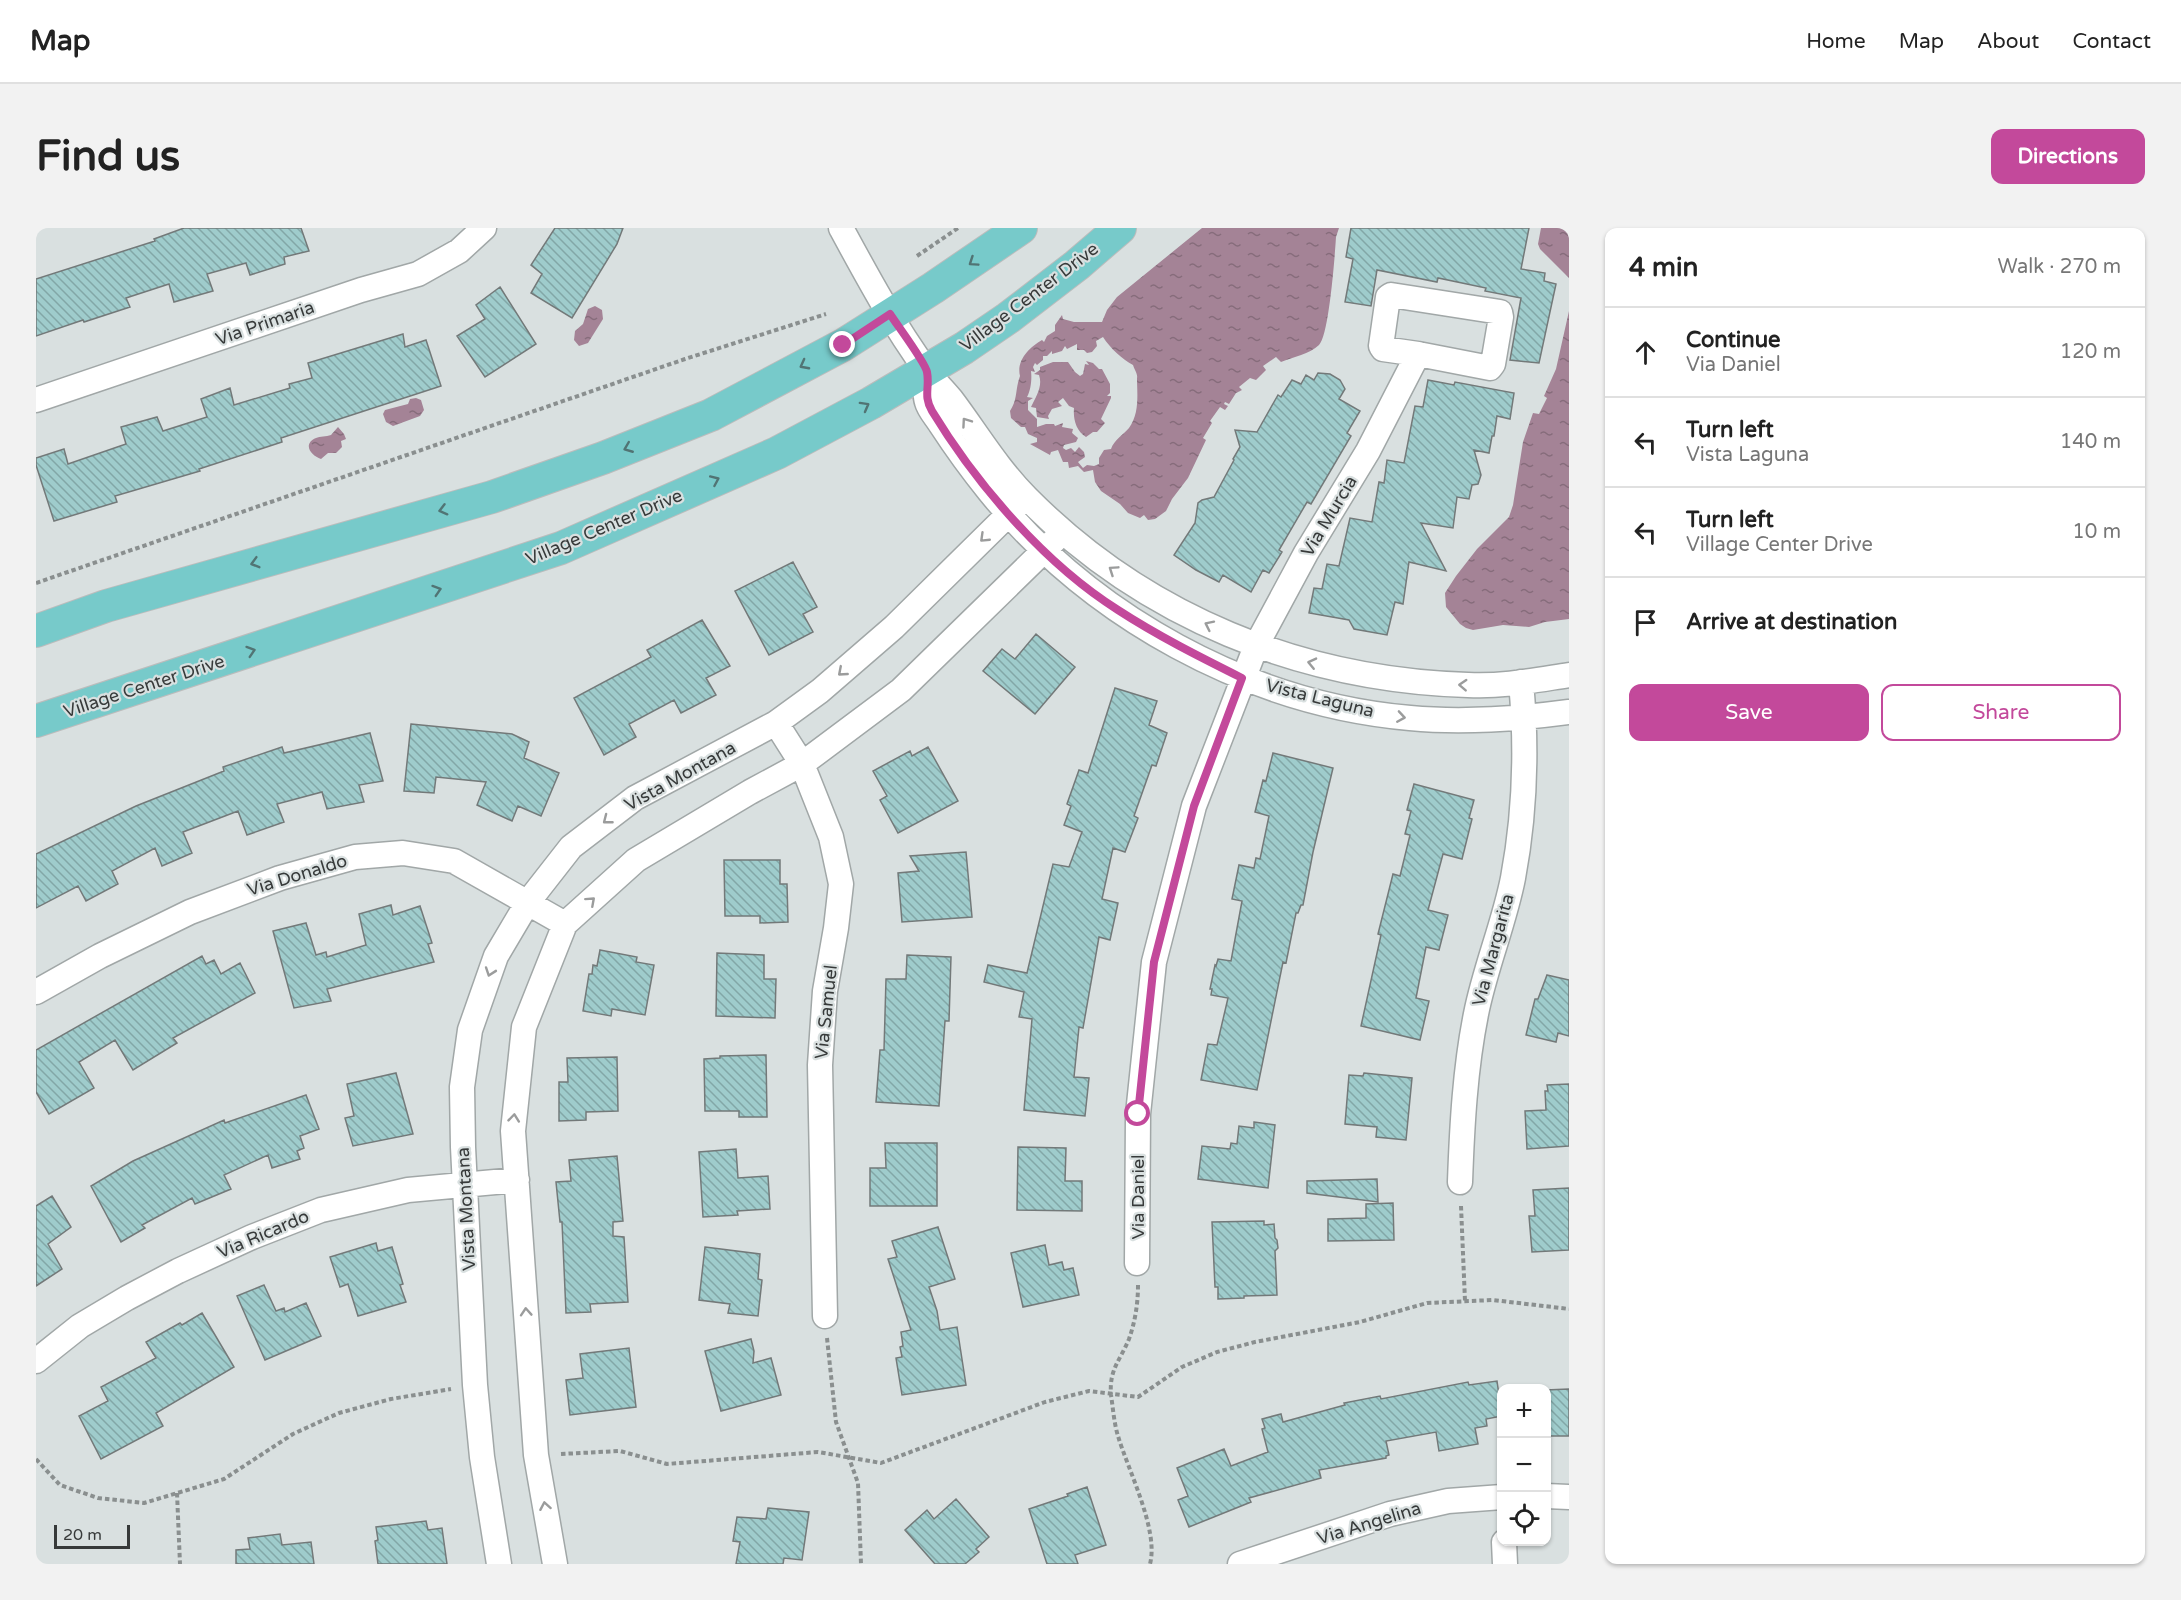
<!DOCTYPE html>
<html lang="en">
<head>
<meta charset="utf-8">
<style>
  :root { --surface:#fff; --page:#f2f2f2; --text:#222; --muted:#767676; --line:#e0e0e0; --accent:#c3499b }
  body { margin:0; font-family:"Varela Round",sans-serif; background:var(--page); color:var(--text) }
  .controls { position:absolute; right:18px; bottom:18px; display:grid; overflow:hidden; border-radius:12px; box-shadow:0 2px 4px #0004 }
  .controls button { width:54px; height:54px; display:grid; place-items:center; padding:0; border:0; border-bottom:2px solid var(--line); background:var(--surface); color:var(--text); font:30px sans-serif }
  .scale { position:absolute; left:18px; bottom:15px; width:76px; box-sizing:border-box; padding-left:6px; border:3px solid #373a3a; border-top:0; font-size:16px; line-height:21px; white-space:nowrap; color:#373a3a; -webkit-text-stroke:4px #d9e0e0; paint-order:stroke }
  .stop { position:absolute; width:18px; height:18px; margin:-14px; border:4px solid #c3499b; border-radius:50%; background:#fff }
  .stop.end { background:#c3499b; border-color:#fff; box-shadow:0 2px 6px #0008 }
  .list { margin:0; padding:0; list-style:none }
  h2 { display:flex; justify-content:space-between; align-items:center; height:78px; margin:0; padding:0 24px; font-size:26px }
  h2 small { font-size:20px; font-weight:400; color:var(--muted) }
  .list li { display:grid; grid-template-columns:39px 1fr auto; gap:18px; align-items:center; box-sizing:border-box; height:90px; padding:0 24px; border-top:2px solid var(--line) }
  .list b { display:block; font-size:22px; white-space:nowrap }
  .list p { margin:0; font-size:20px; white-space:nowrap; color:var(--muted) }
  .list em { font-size:20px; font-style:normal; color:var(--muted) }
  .actions { display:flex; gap:12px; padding:18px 24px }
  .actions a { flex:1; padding:14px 0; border:2px solid var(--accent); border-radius:12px; text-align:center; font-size:21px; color:var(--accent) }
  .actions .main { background:var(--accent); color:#fff }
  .icon { flex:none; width:33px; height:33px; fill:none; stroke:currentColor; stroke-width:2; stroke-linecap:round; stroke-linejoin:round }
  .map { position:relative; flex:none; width:1533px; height:1336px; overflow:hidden; border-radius:12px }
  header { display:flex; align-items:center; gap:36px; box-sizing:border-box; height:84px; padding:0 30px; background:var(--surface); border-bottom:2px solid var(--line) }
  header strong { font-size:28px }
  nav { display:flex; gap:33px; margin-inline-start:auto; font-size:21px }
  .intro { display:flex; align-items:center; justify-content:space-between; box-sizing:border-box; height:144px; padding:0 36px }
  h1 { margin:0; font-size:42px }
  .button { padding:15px 27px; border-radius:12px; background:var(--accent); color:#fff; font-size:21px; font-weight:700 }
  main { display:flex; gap:36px; padding:0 36px }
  aside { flex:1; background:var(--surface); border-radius:12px; box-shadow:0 2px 4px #0004 }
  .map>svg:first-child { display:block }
</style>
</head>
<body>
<header>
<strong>Map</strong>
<nav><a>Home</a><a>Map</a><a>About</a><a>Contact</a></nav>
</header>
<div class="intro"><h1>Find us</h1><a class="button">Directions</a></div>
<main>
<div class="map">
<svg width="1533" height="1336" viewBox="0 0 1533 1336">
  <defs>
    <pattern id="water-ripples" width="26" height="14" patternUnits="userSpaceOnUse" patternTransform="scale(1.5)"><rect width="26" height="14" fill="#a48396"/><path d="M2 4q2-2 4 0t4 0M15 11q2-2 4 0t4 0" fill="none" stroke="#866c7b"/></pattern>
    <pattern id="building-back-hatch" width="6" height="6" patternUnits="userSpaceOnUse" patternTransform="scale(1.5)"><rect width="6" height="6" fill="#9fcccc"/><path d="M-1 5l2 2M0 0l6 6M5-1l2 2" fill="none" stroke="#82a7a7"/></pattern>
  </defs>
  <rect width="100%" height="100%" fill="#d9e0e0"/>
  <path fill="url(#water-ripples)" fill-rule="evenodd" d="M1166,0H1303L1300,9C1299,26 1293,108 1283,117C1274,126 1257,129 1245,134L1240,129L1227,138L1230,142L1220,152L1214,150L1203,159L1206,162L1200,165L1193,176L1189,174L1188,176L1192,178L1189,182L1184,179L1174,193L1176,195L1167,210L1170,212L1152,250L1136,271L1130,283L1119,291L1112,292L1108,287L1104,290L1092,285L1084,276L1065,263L1059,254L1057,242L1048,244L1042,238L1033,240L1032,234H1027L1022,222L1015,224L1014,227L994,216L1001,214V210L992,206L989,199H985L975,190L974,183C982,171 979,161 984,148C980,132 994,119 1006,112L1008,114L1011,108L1019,103V97L1026,87L1027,91L1038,94H1066L1071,82L1081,69ZM1067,109C1074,120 1087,132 1097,137C1098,141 1102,146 1101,150C1101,165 1104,185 1093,200C1087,207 1078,212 1075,221L1068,222L1063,230V236L1058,238L1051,237L1047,240L1042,234L1049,229L1048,224L1043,219L1039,224L1035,220L1030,222L1027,220L1028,217L1040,214L1042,210L1036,205L1037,201L1026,199L1027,195L1019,198L1018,196H1010L1001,199V191L992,182V173L997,170L991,169C995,162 996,150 995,143L999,144L997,139L999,135L1001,137L1007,132V128H1011L1016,123V126L1026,123L1029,118L1031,121L1041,116V122H1048L1051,125L1056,124L1061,118L1060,113Z
    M1505,0H1533V50L1504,21L1502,16Z
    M559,78L566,82L567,91L552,115L543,118L538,112L539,103L547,96L552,81Z
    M1533,83V391L1509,394L1493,399L1467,397L1437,402L1430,400L1424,396L1410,379L1409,365L1420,348L1441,321L1473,289L1477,277L1487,214L1497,185L1503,186L1511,170L1508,168L1520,141Z
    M1050,133L1057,135L1063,141H1066L1074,156V165L1071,168H1075V170L1065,191L1069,195L1061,204H1057L1050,209C1040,203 1037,191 1038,180L1033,178L1027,170L1022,174L1026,178L1016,181L1012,188L1013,191L1001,189L1000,180L995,179C1000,169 1007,158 1003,147L998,146L1004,142V139L1017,134H1032L1039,144L1044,148L1047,146L1049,136L1053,137Z
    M380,170L385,172L388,182L384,188L357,198L350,194L347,186L349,182L372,176L374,171Z
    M302,199L308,206L310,211L305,213L306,219L300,225H292L285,231C275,228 266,216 280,210C284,208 290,209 295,207Z"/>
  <path fill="url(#building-back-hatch)" stroke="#737979" stroke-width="1.5" d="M148,0H265L273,23L248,29L249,36L214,47L210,35L171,46L177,63L138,74L133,56L90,70L94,79L48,94L47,92L0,108V51L119,13L118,11Z
    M519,0H587L581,16L536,90L495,65L506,46L495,37Z
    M1315,0H1493L1485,41L1509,45L1508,53L1520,56L1503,135L1474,132L1485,70L1449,63L1450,60L1402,50L1401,54L1341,42L1335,78L1309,74L1317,31L1310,29Z
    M464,59L500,116L449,149L421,108L449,91L440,77Z
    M367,106L369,119L390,112L405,158L245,210L246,214L163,241L164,243L79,268L81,274L18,293L0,237V230L28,221L32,236L90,216L85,199L121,189L127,203L171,189L165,171L194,160L198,177L254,160L253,156L276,150L272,135Z
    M1282,145L1294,146L1304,152L1309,161L1303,171L1324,183L1311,205L1315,208L1275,276L1271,274L1243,322L1246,324L1233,345L1227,342L1215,364L1187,347L1183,354L1160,342L1138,327L1159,295L1162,275L1166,272L1178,269L1198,232L1197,231L1204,219L1199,202L1221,204L1242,167L1245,169L1256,152L1265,156L1270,147L1278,152Z
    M1392,152L1418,157L1419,154L1478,165L1474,191L1461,188L1458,208H1456L1453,225L1438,222L1445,247L1442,256L1436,257L1433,271L1421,269L1417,300L1385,295L1410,343L1373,334L1367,376L1359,374L1351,407L1318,401L1313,392L1273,385L1278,360L1286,361L1291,336L1303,338L1314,290L1336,294L1343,254L1348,255L1351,232L1368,235L1379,178L1387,179Z
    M757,334L781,379L767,386L777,404L733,427L699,363Z
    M666,392L694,438L670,450L680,467L645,485L638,472L593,496L600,509L568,527L538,470L615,429L611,422Z
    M1000,406L1039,439L999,486L947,443L966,421L979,431Z
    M1079,460L1121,473L1113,497L1131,505L1120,538L1116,537L1098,588L1102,590L1089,624L1077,620L1066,671L1082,675L1074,712L1063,709L1047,800L1043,799L1038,849L1053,850L1049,888L988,882L996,791L983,789L988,764L948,754L952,737L991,745L1017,636L1033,639L1046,604L1028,597L1035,578L1031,576L1043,542L1052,545Z
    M375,496L476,506L493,514L488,530L523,545L505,588L482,578L476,593L441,577L450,554L400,549L398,565L368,563Z
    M334,505L347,553L323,557L328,574L291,581L286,564L241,576L248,594L211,607L202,583L147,604L156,625L126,638L119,620L76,643L82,656L50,673L42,658L0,680V626L100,578L188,543L187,539L246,519L248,525Z
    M892,519L922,573L862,605L844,572L851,568L837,543L874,523L876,528Z
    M1237,525L1297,540L1277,624L1267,677H1265L1262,685H1260L1250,735L1247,734L1221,862L1165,852L1172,816L1181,817L1192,770L1175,767L1176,761H1174L1179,737L1180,738L1182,731L1195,733L1206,673L1196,671L1203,637L1218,640L1220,630L1224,631L1233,588L1219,584L1227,552L1230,553Z
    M1378,556L1438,572L1433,590L1436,591L1426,631L1407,626L1392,682L1412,687L1403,722L1390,719L1380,770L1393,773L1384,812L1325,798L1345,707L1342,706L1357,646L1364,648L1374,607L1369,606L1375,583L1371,582Z
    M930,624L936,689L866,694L862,645L883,643L874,628Z
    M688,632H744V656H751L752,694L724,695V688H689Z
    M355,677L357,687L384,678L396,715L392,716L398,734L291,761L295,773L258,780L237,703L270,695L280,727L290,724L291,729L330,717L323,686Z
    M564,722L601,729L600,734L618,737L609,787L576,781L575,788L547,783L553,746H556L557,737L561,738Z
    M681,725L728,727V751H740L739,790L680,788Z
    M871,727L915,729L913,793H909L903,878L840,874L844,822H848L850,751H870Z
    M166,728L170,736L178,732L185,746L204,735L219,765L137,810L141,815L97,842L79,812L43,834L58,860L13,886L0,864V822Z
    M1511,747L1533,752V808L1522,805L1520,814L1490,807L1499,771H1502Z
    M730,827L731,889H703V883H669L668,831L684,830V828Z
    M581,829L582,883L550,884V892L523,893V854H532L531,830Z
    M360,845L377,906L317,918L309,890L318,888L311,856Z
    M1328,845L1376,850L1370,912L1340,909L1341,899L1309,896L1313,847L1327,848Z
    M1533,856V918L1491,921L1489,883L1510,882L1509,863H1512L1511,857Z
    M270,867L283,901L264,908L268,920L261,923L264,931L236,940L232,927L188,947L195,961L159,976L156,970L106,997L109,1000L85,1014L55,958L97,933L188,892L189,895Z
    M1218,894L1239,897L1232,960L1162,951L1166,918L1194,921L1195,915L1201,916L1203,898L1218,900Z
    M849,915H901V978H834V940H850Z
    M982,919L1030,920L1029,953H1046V983L981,982Z
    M700,921L702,950L732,948L734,981L701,983L702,987L667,989L663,924Z
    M581,928L587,993L577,994V1008L588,1009L592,1074L554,1076L555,1084L530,1085L526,994H524L520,954L535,953L533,932Z
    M1341,951L1342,974L1271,965V953Z
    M1533,960V1022L1496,1024L1493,988H1499L1497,962Z
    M16,968L35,999L12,1016L26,1041L0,1058V978Z
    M1357,975L1358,1012L1292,1013V991L1330,990V976Z
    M1228,993V997L1238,996L1239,1010L1241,1012L1242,1020L1239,1023L1241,1067L1208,1068V1070L1182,1071V1059H1179L1176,994Z
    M902,999L919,1051L893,1059L901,1083L904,1102L921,1099L930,1157L866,1167L860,1130L866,1129L864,1119L867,1118L865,1104L875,1102L852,1031L861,1029L856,1013Z
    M340,1015L342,1023L356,1019L367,1056L364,1057L370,1074L322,1088L312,1056L304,1059L294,1029Z
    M1009,1017L1013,1037L1026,1034L1028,1042L1037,1040L1043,1067L987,1079L975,1025Z
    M669,1019L724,1026L722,1051L726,1052L722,1088L692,1085L694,1076L663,1072Z
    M228,1057L240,1083L248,1080L249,1084L270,1075L285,1108L229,1132L201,1068Z
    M166,1085L198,1139L120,1185L127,1198L65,1231L43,1188L72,1173L65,1159L120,1130L110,1114L144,1095L146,1097Z
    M715,1111L718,1123L717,1135L735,1130L745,1167L685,1183L669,1123Z
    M593,1120L600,1179L534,1187L530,1152L547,1150L544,1126Z
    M1461,1153L1466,1188L1450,1191L1451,1198L1439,1200L1442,1216L1403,1223L1400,1204L1350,1213L1353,1227L1350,1228V1230L1283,1242L1285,1250L1213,1270L1215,1274L1153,1299L1142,1272L1152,1268L1141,1240L1188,1221L1195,1238L1232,1224L1226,1201L1229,1200L1226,1191L1245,1186L1247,1194L1309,1177L1308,1175L1344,1168L1345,1171L1432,1154L1433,1157Z
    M1533,1161V1208H1510V1162Z
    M1051,1259L1070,1317L1039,1327L1042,1336H1011L993,1281L1032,1268L1031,1266Z
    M920,1271L953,1309L940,1321L943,1324L929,1336H899L869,1302L891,1282L898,1291Z
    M732,1280L773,1284L766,1332L748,1330L747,1336H700L704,1314L697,1313L701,1289L730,1291Z
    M390,1293L392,1302L406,1300L411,1336H342L339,1313L342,1312L340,1299Z
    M244,1306L246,1317L275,1314L278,1336H200V1322L214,1321L212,1310Z"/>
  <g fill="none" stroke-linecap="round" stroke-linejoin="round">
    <g stroke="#a1a7a7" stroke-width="27">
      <path id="minor" d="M805,0C831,48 858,98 891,143C898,153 907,161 915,171C940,204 961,240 991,270C1109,389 1265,452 1432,457C1465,459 1500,452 1533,447
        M891,142C890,152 888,165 891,174C893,182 901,190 905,197C920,220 936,242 953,263C1055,389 1213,476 1374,490C1427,495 1481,491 1533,484
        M0,172L325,62L382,46L423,23L448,0
        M740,495L766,536L795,609L805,656L800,700L789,763L784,837L789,1088
        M0,764L64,728L154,684L244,650L319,629L367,625L418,633L529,696
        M1424,954C1426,898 1429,841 1440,786C1449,740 1468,696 1477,650C1489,586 1491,519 1485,454
        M1101,1035L1102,886L1118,734L1158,578L1220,418L1270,325L1332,223L1382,126L1454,140L1457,136L1465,89L1464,84L1355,67L1352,69L1345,118L1347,121L1382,126
        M0,1133L44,1098L91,1070L142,1043L216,1009L285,982L372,962L481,952
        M1510,1268L1533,1269
        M1468,1314L1469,1336
        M463,1336L446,1229L439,1157L427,919L426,859L434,802L460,728L492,674L535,619L599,570L740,495L784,463L858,399L990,269
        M519,1336L500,1227L477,903L488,799L529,696L600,632L714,564L766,536L865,462L1027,304
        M1204,1336L1354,1286L1412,1273L1466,1269"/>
    </g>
    <g stroke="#bbbcbc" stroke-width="34">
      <path id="major" d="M0,403L70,378L456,269L567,230L675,187L807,117L897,60L985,0
        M0,493L525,320L741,225L835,175L928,120L972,90L1041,37L1084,0"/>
    </g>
    <path stroke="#8a8f8f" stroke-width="4" stroke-dasharray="4.5 3" stroke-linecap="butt" d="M881,28L922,0
      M0,355L649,131L790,86
      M1425,978L1429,1073
      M1102,1057C1102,1076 1099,1094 1093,1111C1084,1133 1073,1141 1075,1167C1077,1180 1078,1195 1082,1208C1092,1242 1123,1302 1114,1336
      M791,1110L800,1194L822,1255L825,1336
      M525,1226L584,1223L631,1236L782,1224L845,1235L1009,1174L1053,1163L1102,1169L1146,1139L1181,1124L1219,1114L1324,1094L1391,1075L1457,1072L1533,1081
      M0,1231L24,1257L62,1270L108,1275L188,1251L257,1206L303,1185L355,1171L415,1161
      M141,1265L144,1336"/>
    <use href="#minor" stroke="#fff" stroke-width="24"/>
    <use href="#major" stroke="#77caca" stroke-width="32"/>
  </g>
  <defs><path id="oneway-chevron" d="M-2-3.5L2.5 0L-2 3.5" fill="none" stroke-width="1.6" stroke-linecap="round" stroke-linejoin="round" transform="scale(1.5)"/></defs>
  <g stroke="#517474">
    <use href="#oneway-chevron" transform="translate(937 34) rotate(146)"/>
    <use href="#oneway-chevron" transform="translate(768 137) rotate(152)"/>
    <use href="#oneway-chevron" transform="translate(829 178) rotate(-29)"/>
    <use href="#oneway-chevron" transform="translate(592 220) rotate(158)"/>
    <use href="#oneway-chevron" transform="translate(679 252) rotate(-24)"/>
    <use href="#oneway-chevron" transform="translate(407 282) rotate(165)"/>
    <use href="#oneway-chevron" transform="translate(219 335) rotate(164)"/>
    <use href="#oneway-chevron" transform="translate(401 362) rotate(-18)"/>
    <use href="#oneway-chevron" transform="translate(215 423) rotate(-18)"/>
  </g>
  <g stroke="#9b9c9c">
    <use href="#oneway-chevron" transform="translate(930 194) rotate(-125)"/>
    <use href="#oneway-chevron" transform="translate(948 310) rotate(136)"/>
    <use href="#oneway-chevron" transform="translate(1077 342) rotate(-146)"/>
    <use href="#oneway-chevron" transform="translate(1173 397) rotate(-154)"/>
    <use href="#oneway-chevron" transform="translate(1276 435) rotate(-167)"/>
    <use href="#oneway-chevron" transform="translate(806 444) rotate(139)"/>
    <use href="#oneway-chevron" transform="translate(1427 457) rotate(-177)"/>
    <use href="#oneway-chevron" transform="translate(1365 489) rotate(9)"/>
    <use href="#oneway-chevron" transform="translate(571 592) rotate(142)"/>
    <use href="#oneway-chevron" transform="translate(555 673) rotate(-42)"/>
    <use href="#oneway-chevron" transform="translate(454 744) rotate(109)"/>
    <use href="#oneway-chevron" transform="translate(478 890) rotate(-84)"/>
    <use href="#oneway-chevron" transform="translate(490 1084) rotate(-94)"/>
    <use href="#oneway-chevron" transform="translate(509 1278) rotate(-100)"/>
  </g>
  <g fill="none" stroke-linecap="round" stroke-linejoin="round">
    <path stroke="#c3499b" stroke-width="8" d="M807,117L854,86C861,97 889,134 891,144C894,159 887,168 896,183C941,257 1009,336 1082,382C1122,408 1164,429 1206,450L1158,578L1118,734L1102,886"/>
  </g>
  <g text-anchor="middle" stroke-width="4.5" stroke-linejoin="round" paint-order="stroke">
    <g font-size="18" fill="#373a3a" stroke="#d9e0e0">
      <text transform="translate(993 69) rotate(-37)" y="6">Village Center Drive</text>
      <text transform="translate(229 95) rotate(-19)" y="6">Via Primaria</text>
      <text transform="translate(1293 288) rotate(-59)" y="6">Via Murcia</text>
      <text transform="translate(568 299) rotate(-23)" y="6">Village Center Drive</text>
      <text transform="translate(108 458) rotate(-18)" y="6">Village Center Drive</text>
      <text transform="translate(1284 470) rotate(14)" y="6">Vista Laguna</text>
      <text transform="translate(644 548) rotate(-29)" y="6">Vista Montana</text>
      <text transform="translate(261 647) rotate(-17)" y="6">Via Donaldo</text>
      <text transform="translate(1457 722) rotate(-75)" y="6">Via Margarita</text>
      <text transform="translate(790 784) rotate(-84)" y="6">Via Samuel</text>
      <text transform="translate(1102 969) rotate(-90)" y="6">Via Daniel</text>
      <text transform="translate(430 981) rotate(-93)" y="6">Vista Montana</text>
      <text transform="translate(227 1006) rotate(-23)" y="6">Via Ricardo</text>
      <text transform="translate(1333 1295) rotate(-17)" y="6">Via Angelina</text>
    </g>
  </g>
</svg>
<div class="controls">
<button>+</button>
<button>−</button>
<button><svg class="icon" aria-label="locate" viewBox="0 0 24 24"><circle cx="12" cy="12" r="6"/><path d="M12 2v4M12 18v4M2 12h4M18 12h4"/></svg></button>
</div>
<div class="scale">20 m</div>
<div class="stop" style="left:1102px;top:886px"></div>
<div class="stop end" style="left:807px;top:117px"></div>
</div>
<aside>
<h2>4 min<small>Walk · 270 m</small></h2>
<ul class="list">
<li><svg class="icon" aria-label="ahead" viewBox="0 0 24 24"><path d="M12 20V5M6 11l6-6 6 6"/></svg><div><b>Continue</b><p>Via Daniel</p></div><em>120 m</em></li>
<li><svg class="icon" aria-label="left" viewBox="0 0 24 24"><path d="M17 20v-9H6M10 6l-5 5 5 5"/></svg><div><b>Turn left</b><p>Vista Laguna</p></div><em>140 m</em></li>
<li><svg class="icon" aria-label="left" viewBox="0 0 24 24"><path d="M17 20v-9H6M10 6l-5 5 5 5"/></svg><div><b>Turn left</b><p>Village Center Drive</p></div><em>10 m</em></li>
<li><svg class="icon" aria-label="arrive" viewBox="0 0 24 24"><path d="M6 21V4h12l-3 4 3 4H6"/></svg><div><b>Arrive at destination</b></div></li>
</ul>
<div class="actions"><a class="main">Save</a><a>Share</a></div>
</aside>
</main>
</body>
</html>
